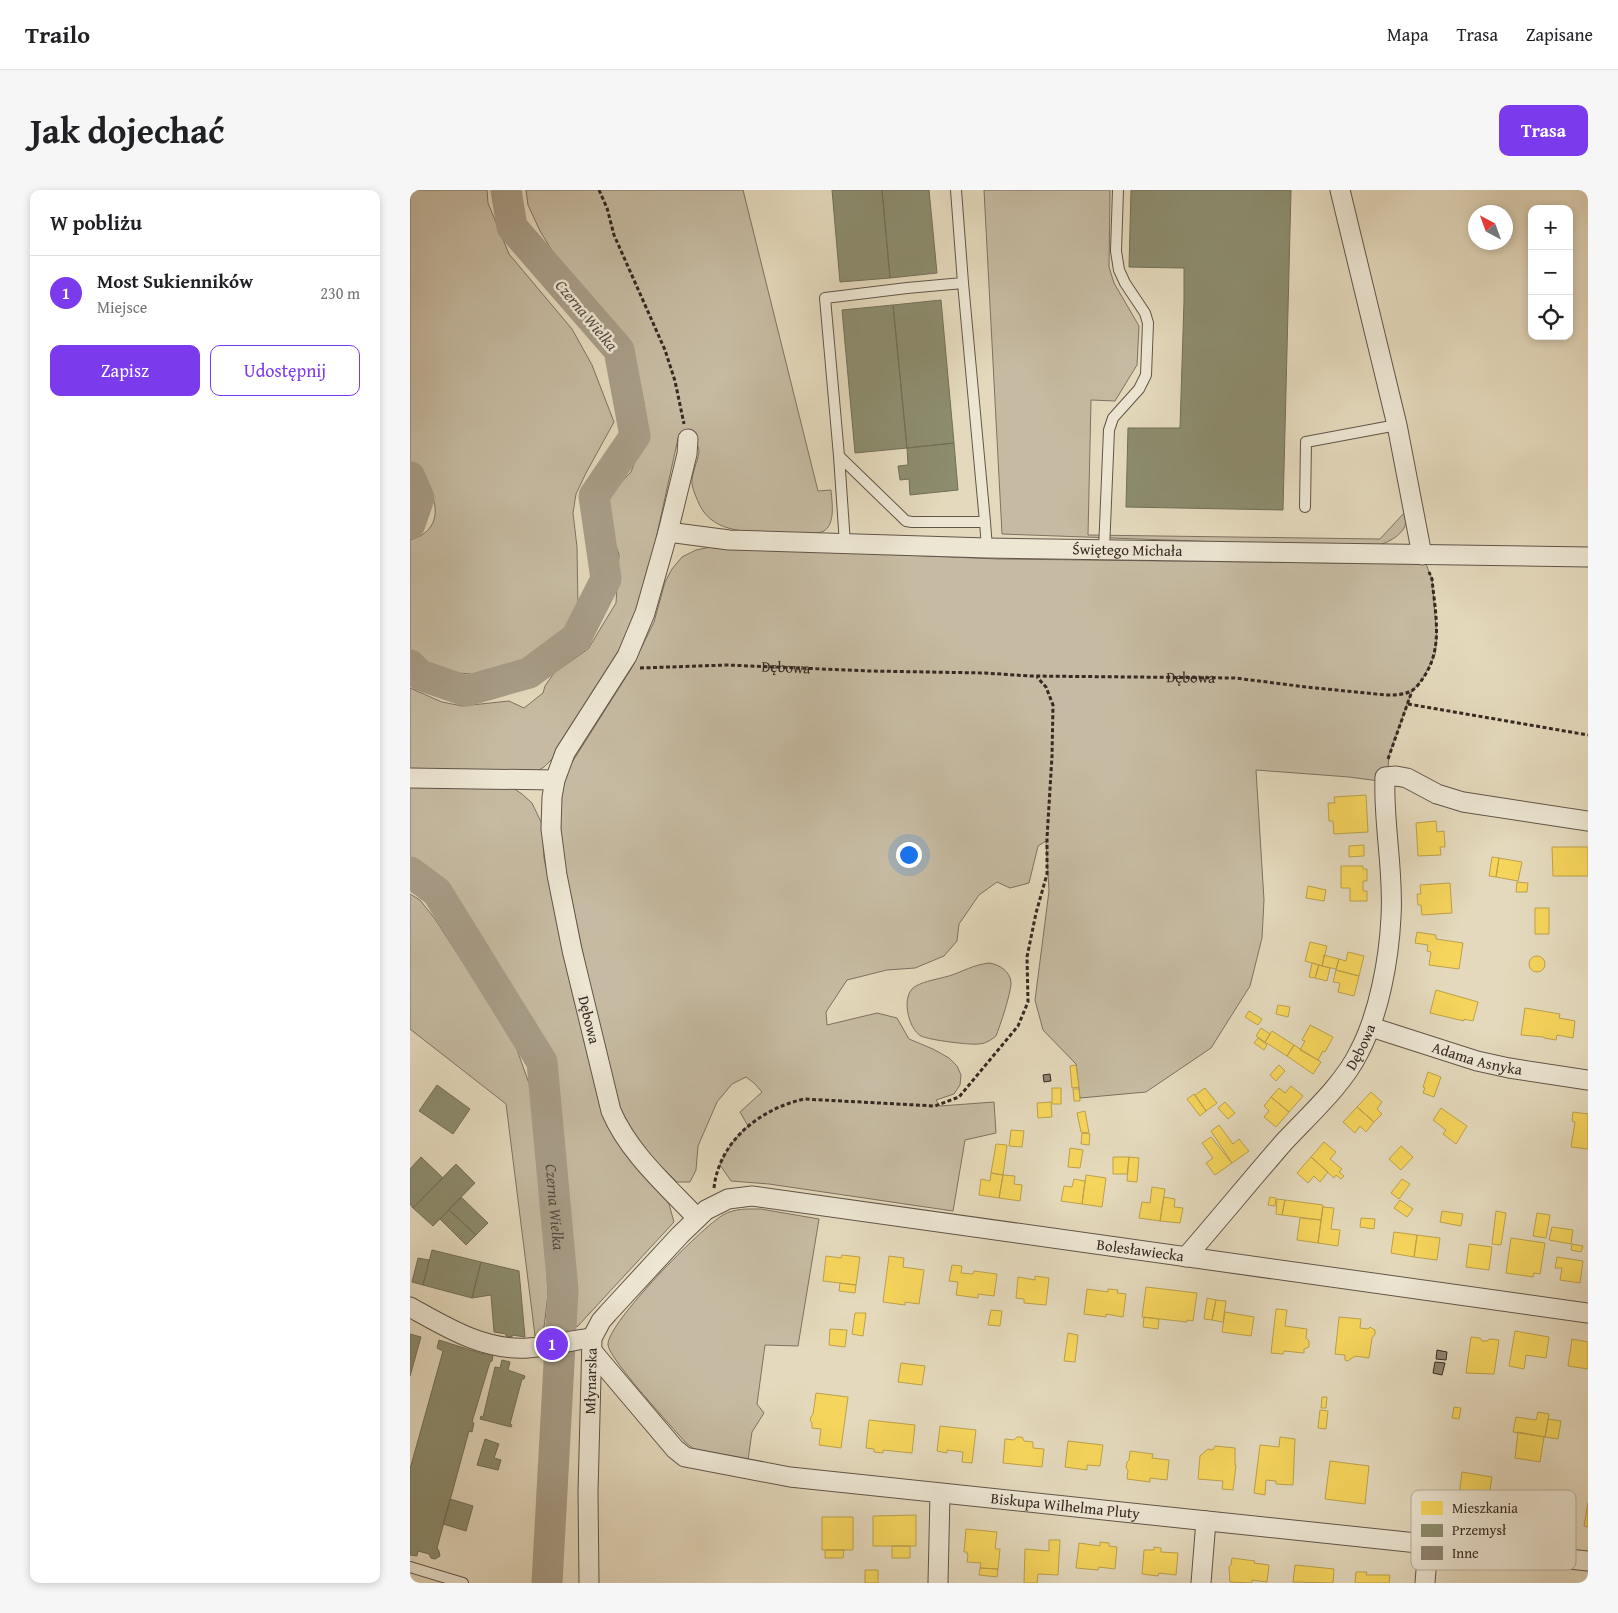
<!DOCTYPE html>
<html lang="pl">
<head>
<meta charset="utf-8">
<style>
  :root { --surface:#fff; --page:#f6f6f6; --text:#202124; --muted:#757577; --line:#e0e0e0; --accent:#7c3aed }
  body { margin:0; font-family:"Gentium Book Plus",serif; background:var(--page); color:var(--text) }
  .controls { position:absolute; right:15px; top:15px; display:grid; overflow:hidden; border-radius:10px; box-shadow:0 2px 8px #0003 }
  .controls button { width:45px; height:45px; display:grid; place-items:center; padding:0; border:0; border-bottom:1px solid var(--line); background:var(--surface); color:var(--text); font:25px sans-serif }
  .compass { position:absolute; left:1058px; top:15px; width:45px; height:45px; border-radius:50%; background:var(--surface); box-shadow:0 2px 8px #0003; rotate:319deg }
  .you { position:absolute; left:498px; top:664px; width:18px; height:18px; margin:-12px; border:4px solid #fff; border-radius:50%; background:#1a73e8; box-shadow:0 0 0 8px #1a73e833 }
  .badge { display:grid; place-items:center; width:32px; height:32px; border-radius:50%; background:var(--accent); color:#fff; font-size:16px; font-weight:700 }
  .pin { position:absolute; translate:-50% -50%; border:2px solid #fff; box-shadow:0 1px 5px #0006 }
  .list { margin:0; padding:0; list-style:none }
  h2 { display:flex; justify-content:space-between; align-items:center; height:65px; margin:0; padding:0 20px; font-size:21px }
  h2 small { font-size:16px; font-weight:400; color:var(--muted) }
  .list li { display:grid; grid-template-columns:32px 1fr auto; gap:15px; align-items:center; box-sizing:border-box; height:75px; padding:0 20px; border-top:1px solid var(--line) }
  .list b { display:block; font-size:19px; white-space:nowrap }
  .list p { margin:0; font-size:16px; white-space:nowrap; color:var(--muted) }
  .list em { font-size:16px; font-style:normal; color:var(--muted) }
  .actions { display:flex; gap:10px; padding:15px 20px }
  .actions a { flex:1; padding:11px 0; border:1px solid var(--accent); border-radius:10px; text-align:center; font-size:18px; color:var(--accent) }
  .actions .main { background:var(--accent); color:#fff }
  .icon { flex:none; width:28px; height:28px; fill:none; stroke:currentColor; stroke-width:2; stroke-linecap:round; stroke-linejoin:round }
  .map { position:relative; flex:none; width:1178px; height:1393px; overflow:hidden; border-radius:10px }
  header { display:flex; align-items:center; gap:30px; box-sizing:border-box; height:70px; padding:0 25px; background:var(--surface); border-bottom:1px solid var(--line) }
  header strong { font-size:24px }
  nav { display:flex; gap:28px; margin-inline-start:auto; font-size:18px }
  .intro { display:flex; align-items:center; justify-content:space-between; box-sizing:border-box; height:120px; padding:0 30px }
  h1 { margin:0; font-size:35px }
  .button { padding:12px 22px; border-radius:10px; background:var(--accent); color:#fff; font-size:18px; font-weight:700 }
  main { display:flex; gap:30px; padding:0 30px }
  aside { flex:1; background:var(--surface); border-radius:10px; box-shadow:0 2px 8px #0003 }
  .map>svg:first-child { display:block }
</style>
</head>
<body>
<header>
<strong>Trailo</strong>
<nav><a>Mapa</a><a>Trasa</a><a>Zapisane</a></nav>
</header>
<div class="intro"><h1>Jak dojechać</h1><a class="button">Trasa</a></div>
<main>
<aside>
<h2>W pobliżu<small></small></h2>
<ul class="list">
<li><span class="badge">1</span><div><b>Most Sukienników</b><p>Miejsce</p></div><em>230 m</em></li>
</ul>
<div class="actions"><a class="main">Zapisz</a><a>Udostępnij</a></div>
</aside>
<div class="map">
<svg width="1178" height="1393" viewBox="0 0 1178 1393">
  <rect width="100%" height="100%" fill="#e4d9bc"/>
  <filter id="stains"><feTurbulence type="fractalNoise" baseFrequency=".004" numOctaves="4"/><feColorMatrix values="0 0 0 0 .2 0 0 0 0 .09 0 0 0 0 .02 0 0 0 .5 -.17"/></filter>
  <radialGradient id="worn" r=".72"><stop offset=".6" stop-color="#630" stop-opacity="0"/><stop offset="1" stop-color="#630" stop-opacity=".3"/></radialGradient>
  <path fill="#c6bba2" stroke="#7e7262" d="M0,0H77L78,13L99,64L162,139L182,175L204,232L176,283L166,304L163,323L167,357L168,416L165,428L152,444L128,462L93,481L72,485L36,482L12,471L0,460V350C42,338 24,295 0,274Z
    M116,0H333L408,301L421,300C422,313 427,340 408,343C394,345 379,343 365,343C338,341 305,344 290,316C287,309 283,301 282,294C281,283 289,270 289,260C288,251 276,247 269,244L240,376L230,410L219,440L207,464L142,569L134,577L127,581L0,582V498L32,512L52,516L99,511L114,518L133,503L135,496L144,483L178,459L206,413L209,365L195,322L201,303L221,282L235,246L234,213L225,172L203,135L175,106L155,82L130,41L118,15Z
    M574,0H700L699,77L704,93L729,136L727,175L705,211L681,210L678,345L970,349L994,323C1002,339 983,351 969,355L867,354L592,344Z
    M301,357L588,369L1016,374L1022,389L1027,448L1025,465L1012,490L1002,501L979,565L977,592L939,587L846,580L854,710L852,748L840,796L801,858L736,902L670,908L666,874L633,840L625,810L639,701L636,651L628,656L619,693L600,698L587,692L569,705L549,734L547,751L534,766L505,778L477,780L437,790L416,822L417,835L467,823L487,828L499,849L523,859L539,868L547,876L551,885L550,895L544,904L526,910L530,916L584,912L586,943L555,950L543,1021L359,994L321,991L310,975C317,960 325,947 338,936L330,922L352,902L344,893L336,887L322,894L307,912L288,956L286,980L280,992H267L234,959L212,931L182,807L151,659L150,601L161,574L221,479L244,432L255,392L262,379L272,367L286,360Z
    M0,594L103,598L112,604L122,613L132,634L134,668L164,810L181,872L192,920L204,947L218,967L254,1005L259,1014L264,1032L167,1137L162,1129L160,1072L152,971L137,862L125,832L93,792L20,679L11,673L0,671Z
    M0,704L10,710L25,729L71,800L106,857L126,913L132,981L138,1105L133,1145L125,1146L96,914L0,839Z
    M579,773C589,774 601,782 601,793C601,803 590,836 586,846C581,850 575,854 568,854C559,855 519,850 511,846C498,839 490,804 506,796C515,791 528,789 539,786C554,781 563,775 579,773Z
    M351,1019L409,1029L388,1156L355,1155L347,1214L354,1223L342,1242L338,1270L284,1259L276,1253C263,1238 199,1169 198,1155C196,1134 293,1036 313,1025C325,1018 338,1019 351,1019Z"/>
  <path fill="#f6d55c" stroke="#bca14b" d="M956,605L958,642L924,644L923,631H919L918,613H925L924,607Z
    M1026,631L1027,642L1034,641L1035,657H1030L1031,665L1008,666L1006,633Z
    M954,655V666L939,667V656Z
    M1142,657H1178V686H1143Z
    M1082,667L1089,668L1086,687L1079,686Z
    M1089,668L1112,672L1108,691L1086,687Z
    M931,676H953V679H957V691H953V701H957V711H940V698H931Z
    M1107,692L1118,693L1117,702H1106Z
    M1040,693L1042,723L1012,725L1011,715H1008L1007,704H1011L1010,695Z
    M898,696L916,700L914,711L896,708Z
    M1125,718H1139V744H1125Z
    M1007,742L1026,745V749L1053,753L1049,779L1019,775L1021,762L1017,761L1018,755L1005,753Z
    M900,752L917,756L912,776L895,771Z
    M938,762L954,766L949,786L926,780L929,769L936,771Z
    M914,765L929,769L926,779L912,776Z
    M1119 774a8 8 0 1 1 16 0a8 8 0 1 1-16 0Z
    M902,773L909,775L905,788L899,787Z
    M909,775L920,778L917,791L905,788Z
    M926,780L949,786L944,806L928,802L930,793L923,792Z
    M1026,800L1068,812L1063,831L1054,829V831L1020,823Z
    M868,815L880,817L878,827L866,824Z
    M1115,818L1150,824L1149,828L1165,831L1163,848L1147,845L1146,850L1134,848V847L1111,845Z
    M839,821L852,829L848,835L835,827Z
    M900,835L923,847L915,862L913,861L908,870L890,860L895,851L892,850Z
    M851,838L860,844L855,852L846,846Z
    M862,841L884,855L877,866L855,852Z
    M848,848L857,855L854,860L844,853Z
    M884,855L911,872L903,884L877,866Z
    M666,875L669,897L662,898L660,876Z
    M869,875L875,881L866,891L860,885Z
    M1018,882L1031,887L1024,907L1013,903L1015,898L1013,897Z
    M881,896L893,906L879,922L861,907L869,898L875,903Z
    M642,898H651V914H642Z
    M795,898L807,913L796,921L785,905Z
    M663,899H669L670,911H664Z
    M961,902L972,912L967,919L972,924L964,932L947,917Z
    M784,904L796,921L790,926L777,909Z
    M861,907L879,922L866,937L854,927L859,921L854,916Z
    M641,912L642,927L628,928L627,913Z
    M815,912L825,923L818,929L808,918Z
    M947,917L964,932L956,942L950,936L945,943L933,932Z
    M1031,918L1057,936L1046,954L1033,944L1036,940L1023,930Z
    M675,921L679,943L671,942L667,923Z
    M1163,922L1178,924V959L1161,957L1165,932L1162,931Z
    M809,935L823,954L829,949L839,961L822,973L801,941Z
    M601,940L614,941L612,957L599,956Z
    M672,943L680,944L679,955L671,954Z
    M801,947L822,973L805,985L796,973L803,968L792,953Z
    M914,952L926,962L920,969L932,979L929,982L934,986L931,989L926,985L924,988L901,967Z
    M586,954L597,955L593,985L581,983Z
    M991,956L1003,967L991,980L979,969Z
    M660,958L673,960L670,978L658,977Z
    M703,967H719L717,984H703Z
    M719,967L729,968L727,992L717,991Z
    M901,967L918,982L910,992L904,986L898,993L887,983Z
    M581,983L593,985L589,1008L569,1005L571,989L580,991Z
    M593,985L605,986L604,994L612,995L610,1011L589,1008Z
    M676,985L696,988L692,1017L672,1014Z
    M664,989L675,991L672,1014L651,1011L654,996L662,997Z
    M992,989L1000,994L989,1009L981,1003Z
    M742,997L755,999L750,1031L729,1028L732,1012L740,1013Z
    M754,1007L765,1009L764,1017L773,1018L770,1033L750,1031Z
    M860,1007L866,1008L865,1016L858,1015Z
    M867,1009L875,1010L872,1025L866,1024Z
    M875,1010L913,1015L911,1030L872,1025Z
    M990,1010L1003,1019L997,1027L984,1018Z
    M913,1017L924,1018L921,1039L930,1040L928,1056L908,1053Z
    M1032,1021L1053,1024L1051,1036L1030,1032Z
    M1086,1021L1096,1023L1091,1055L1082,1054Z
    M1127,1023L1140,1025L1136,1048L1123,1046Z
    M890,1028L911,1030L908,1053L887,1050Z
    M951,1028L965,1029L964,1039L950,1037Z
    M1142,1037L1163,1040L1161,1054L1139,1050Z
    M984,1042L1007,1045L1004,1067L981,1063Z
    M1007,1045L1030,1048L1027,1070L1004,1067Z
    M1101,1048L1135,1053L1130,1084L1124,1083L1123,1087L1096,1083Z
    M1059,1054L1082,1057L1079,1080L1056,1077Z
    M1162,1054L1173,1056L1171,1062L1161,1060Z
    M432,1065L450,1067L446,1095L413,1091L416,1066L431,1068Z
    M479,1066L494,1068L493,1077L514,1080L509,1114L495,1112V1115L473,1112Z
    M1147,1067L1173,1071L1170,1093L1150,1090L1152,1078H1145Z
    M542,1075L552,1076L551,1083L563,1084L564,1081L587,1084L584,1106L568,1104V1108L546,1105L548,1092L539,1091Z
    M625,1086L639,1088L636,1115L614,1113V1109L606,1108L608,1087L625,1090Z
    M430,1093L446,1095L445,1103L429,1101Z
    M736,1097L787,1103L783,1131L777,1130V1132L732,1127Z
    M677,1099L698,1102V1099L708,1100L707,1103L716,1104L713,1127L696,1124V1127L674,1124Z
    M797,1108L806,1110L802,1130L794,1129Z
    M806,1110L816,1111L813,1132L802,1130Z
    M866,1119L877,1120L875,1136L897,1139L896,1148L899,1151V1157L894,1159V1163L874,1161L873,1164L861,1163Z
    M581,1120L592,1121L590,1136L578,1135Z
    M815,1122L844,1127L841,1146L812,1142Z
    M445,1123H456L453,1146L442,1144Z
    M734,1127L749,1129L748,1139L733,1137Z
    M929,1127L951,1129L950,1138L958,1139L960,1137L965,1140V1144L962,1148L959,1168L945,1166L938,1171L935,1170V1165L925,1164Z
    M420,1139L437,1140L435,1157L419,1155Z
    M1105,1141L1139,1147L1136,1168L1116,1165L1114,1179L1099,1176Z
    M658,1143L668,1145L665,1172L654,1171Z
    M1061,1147L1070,1148L1072,1151H1077L1080,1149L1089,1150L1084,1184L1056,1183Z
    M1162,1149L1178,1152V1179L1158,1176Z
    M491,1173L515,1176L512,1195L488,1192Z
    M406,1203L438,1207L431,1258L409,1255L411,1239L402,1238V1233L400,1230L401,1227L403,1224Z
    M912,1207H917L916,1218H911Z
    M1044,1217L1051,1218L1049,1229L1042,1228Z
    M910,1220L918,1221L916,1239L908,1238Z
    M1128,1222L1139,1224L1135,1247L1103,1242L1106,1227L1126,1230Z
    M1138,1229L1151,1231L1148,1249L1135,1247Z
    M459,1230L505,1235L502,1263L473,1260V1263L464,1262V1259L456,1258Z
    M530,1236L566,1240L562,1273L552,1272L553,1262L537,1260V1263L527,1261Z
    M1108,1242L1134,1247L1130,1272L1105,1268Z
    M607,1247H612L614,1251L623,1252V1258L634,1259L632,1277L593,1273L595,1249L604,1250Z
    M870,1247L885,1249L883,1295L866,1294V1291L856,1290L855,1305L844,1303L850,1255L869,1257Z
    M658,1251L693,1255L690,1276L677,1275V1280L655,1277Z
    M805,1256L825,1258V1275H826L823,1300L812,1299L813,1291L788,1289L790,1266L798,1259L803,1260Z
    M720,1261L743,1264L742,1268L759,1270L757,1290L740,1288V1292L717,1289L718,1280L716,1278L717,1272L719,1270Z
    M920,1271L959,1276L955,1314L915,1309Z
    M1052,1282L1082,1287L1076,1326L1047,1322Z
    M1178,1313V1337L1174,1336Z
    M506,1325V1356H463V1326Z
    M412,1327H443V1360H412Z
    M556,1339L587,1342L585,1359H590L588,1379L570,1378L571,1373L557,1372L558,1365H557V1362H554Z
    M639,1350H650L648,1385L628,1384L627,1393H614L615,1359L639,1361Z
    M690,1352L699,1353V1356L707,1357L705,1379L689,1377L688,1380L666,1378L669,1353L690,1356Z
    M482,1356H500V1368H482Z
    M744,1357L751,1358V1362L768,1363L766,1385L749,1383L748,1386L732,1384L734,1360H744Z
    M415,1360H434L433,1368H415Z
    M822,1368L845,1371L844,1373L859,1375L857,1392L842,1390V1393L820,1392L819,1377L821,1375Z
    M885,1375L924,1379L923,1393L883,1392Z
    M570,1378L588,1379L587,1387L569,1385Z
    M455,1380H468V1393H455Z
    M946,1382H957L956,1385H980L979,1393H945Z"/>
  <path fill="#8c8c6e" stroke="#726e58" d="M422,0H472L480,88L430,92Z
    M472,0H519L527,83L480,88Z
    M721,0H881L873,320L716,317L718,238H770L774,111V78L719,77Z
    M531,110L544,253L497,258L483,115Z
    M483,115L497,258L445,263L432,120Z
    M544,253L548,300L500,305L499,289L490,290L488,276L498,275L497,258Z
    M27,895L60,919L43,944L9,921Z
    M11,967L33,988L3,1018L0,1014V979Z
    M46,974L65,993L23,1036L3,1018Z
    M51,1007L78,1033L66,1045L39,1020Z
    M39,1020L66,1045L56,1055L30,1029Z
    M22,1060L71,1072L62,1108L13,1095Z
    M8,1068L19,1070L13,1095L2,1092Z
    M71,1072L109,1081L115,1147L102,1145V1147L96,1146V1144L84,1142L81,1105L62,1108Z
    M0,1144L11,1147L0,1186Z
    M29,1150L73,1164L74,1162L83,1165L82,1171L80,1172L62,1232L64,1233L62,1242L59,1241L27,1358L29,1361L30,1366L25,1369L21,1368L19,1364L8,1361L7,1366L0,1365V1279L33,1161L27,1158Z
    M92,1170L100,1172L98,1180L115,1186L114,1189H112L100,1234L102,1235L101,1237L70,1229L71,1226L73,1227L85,1177L90,1178Z
    M75,1249L89,1254L84,1268L91,1270L88,1280L67,1275Z
    M40,1309L63,1316L56,1341L33,1334Z"/>
  <g fill="none" stroke-linecap="round" stroke-linejoin="round">
    <g stroke="#a89d88" stroke-width="31">
      <path d="M0,287L9,308L0,334"/>
      <path d="M0,475L10,485L56,501L119,483L166,448L196,389L184,306L225,246L209,160L102,37L96,0"/>
      <path id="s1" d="M0,682L27,702L132,872L153,1100L137,1393"/>
    </g>
  </g>
  <path fill="#908573" stroke="#352923" d="M640,884L641,891L634,892L633,885Z
    M1027,1160L1037,1162L1036,1170L1026,1169Z
    M1025,1172L1035,1173L1032,1185L1023,1183Z"/>
  <g fill="none" stroke-linecap="round" stroke-linejoin="round">
    <g stroke="#615549" stroke-width="12">
      <path id="lane" d="M546,0L553,93
        M429,266L435,354
        M895,317L896,252L987,235
        M575,332H502L496,331L429,266L415,108L497,98L553,93L575,332L577,358
        M694,360L699,240L703,228L729,199L736,185L738,133L735,123L715,93L709,80L706,61L708,0
        M0,1377L53,1393"/>
    </g>
    <g stroke="#615549" stroke-width="21">
      <g id="street">
        <path d="M930,0L987,235L1012,365"/>
        <path id="s3" d="M278,249L277,264L258,342L235,423L217,466L155,563L145,590L142,607L141,639L147,685L162,760L201,921C219,963 256,995 287,1028"/>
        <path id="s4" d="M258,342L319,350L577,358L1178,367"/>
        <path d="M0,588L145,590"/>
        <path id="s5" d="M961,837L1067,871L1099,878L1178,890"/>
        <path id="s6" d="M776,1067C809,1029 841,990 874,952C899,925 933,895 949,862C969,824 979,770 981,727C984,680 973,634 975,587L986,586L997,588L1027,604L1053,612L1178,631"/>
        <path d="M0,1117C36,1137 74,1161 118,1158C139,1157 161,1150 182,1148"/>
        <path id="s7" d="M182,1161L265,1259L275,1267L380,1287L1178,1371"/>
        <path id="s8" d="M179,1393L178,1302L182,1148L191,1131L198,1123L270,1045L296,1020L318,1009L342,1006L1178,1123"/>
        <path d="M528,1393L530,1304"/>
        <path d="M791,1393L796,1331"/>
        <path d="M1015,1393L1018,1355"/>
      </g>
    </g>
    <g stroke="#352923" stroke-width="3" stroke-dasharray="4 2.5" stroke-linecap="butt">
      <path d="M189,0L197,18L204,45L255,160L265,191L274,234"/>
      <path id="s2" d="M230,478L317,475L460,481L575,483L620,486L825,488L896,497L976,505C984,505 992,505 999,502C1005,500 1010,493 1013,488C1034,459 1025,422 1022,389L1019,382"/>
      <path d="M998,514L1178,545"/>
      <path d="M978,569L1002,501"/>
      <path d="M304,998C309,951 350,919 394,909L525,916L549,907L608,836L618,812L617,767L626,723L637,684V648L642,566L643,515L636,497L627,487"/>
    </g>
    <use href="#lane" stroke="#ede6d3" stroke-width="10"/>
    <use href="#street" stroke="#ede6d3" stroke-width="19"/>
  </g>
  <g text-anchor="middle" stroke-width="5" stroke-linejoin="round" paint-order="stroke">
    <g font-size="15" fill="#352923" stroke="#ede6d3">
      <text dy="5" stroke="none"><textPath href="#s4" startOffset="460">Świętego Michała</textPath></text>
      <text dy="5" stroke="none"><textPath href="#s2" startOffset="146">Dębowa</textPath></text>
      <text dy="5" stroke="none"><textPath href="#s2" startOffset="551">Dębowa</textPath></text>
      <text dy="5" stroke="none"><textPath href="#s3" startOffset="614">Dębowa</textPath></text>
      <text dy="5" stroke="none"><textPath href="#s6" startOffset="274">Dębowa</textPath></text>
      <text dy="5" stroke="none"><textPath href="#s5" startOffset="111">Adama Asnyka</textPath></text>
      <text dy="5" stroke="none"><textPath href="#s8" startOffset="858">Bolesławiecka</textPath></text>
      <text dy="5" stroke="none"><textPath href="#s8" startOffset="202">Młynarska</textPath></text>
      <text dy="5" stroke="none"><textPath href="#s7" startOffset="525">Biskupa Wilhelma Pluty</textPath></text>
    </g>
    <g font-size="16" font-style="italic" fill="#584c41" stroke="#ede6d3">
      <text transform="translate(177 125) rotate(50)" y="6">Czerna Wielka</text>
      <text dy="6" stroke="none"><textPath href="#s1" startOffset="379">Czerna Wielka</textPath></text>
    </g>
  </g>
  <rect x="1001" y="1300" width="165" height="80" rx="8" fill="#ede6d3" stroke="#b6ad9e" stroke-width="1"/>
  <rect x="1011" y="1311" width="22" height="14" fill="#f6d55c"/>
  <rect x="1011" y="1334" width="22" height="13" fill="#8c8c6e"/>
  <rect x="1011" y="1356" width="22" height="14" fill="#908573"/>
  <g font-size="14" fill="#352923">
    <text x="1042" y="1323">Mieszkania</text>
    <text x="1042" y="1345">Przemysł</text>
    <text x="1042" y="1368">Inne</text>
  </g>
  <rect width="100%" height="100%" filter="url(#stains)"/>
  <rect width="100%" height="100%" fill="url(#worn)"/>
</svg>
<div class="controls">
<button>+</button>
<button>−</button>
<button><svg class="icon" aria-label="locate" viewBox="0 0 24 24"><circle cx="12" cy="12" r="6"/><path d="M12 2v4M12 18v4M2 12h4M18 12h4"/></svg></button>
</div>
<svg class="compass" viewBox="-18 -18 36 36"><path d="M0-13l5 13h-10z" fill="#e53935"/><path d="M0 13l5-13h-10z" fill="#757577"/></svg>
<div class="you"></div>
<div class="pin badge" style="left:142px;top:1154px">1</div>
</div>
</main>
</body>
</html>
